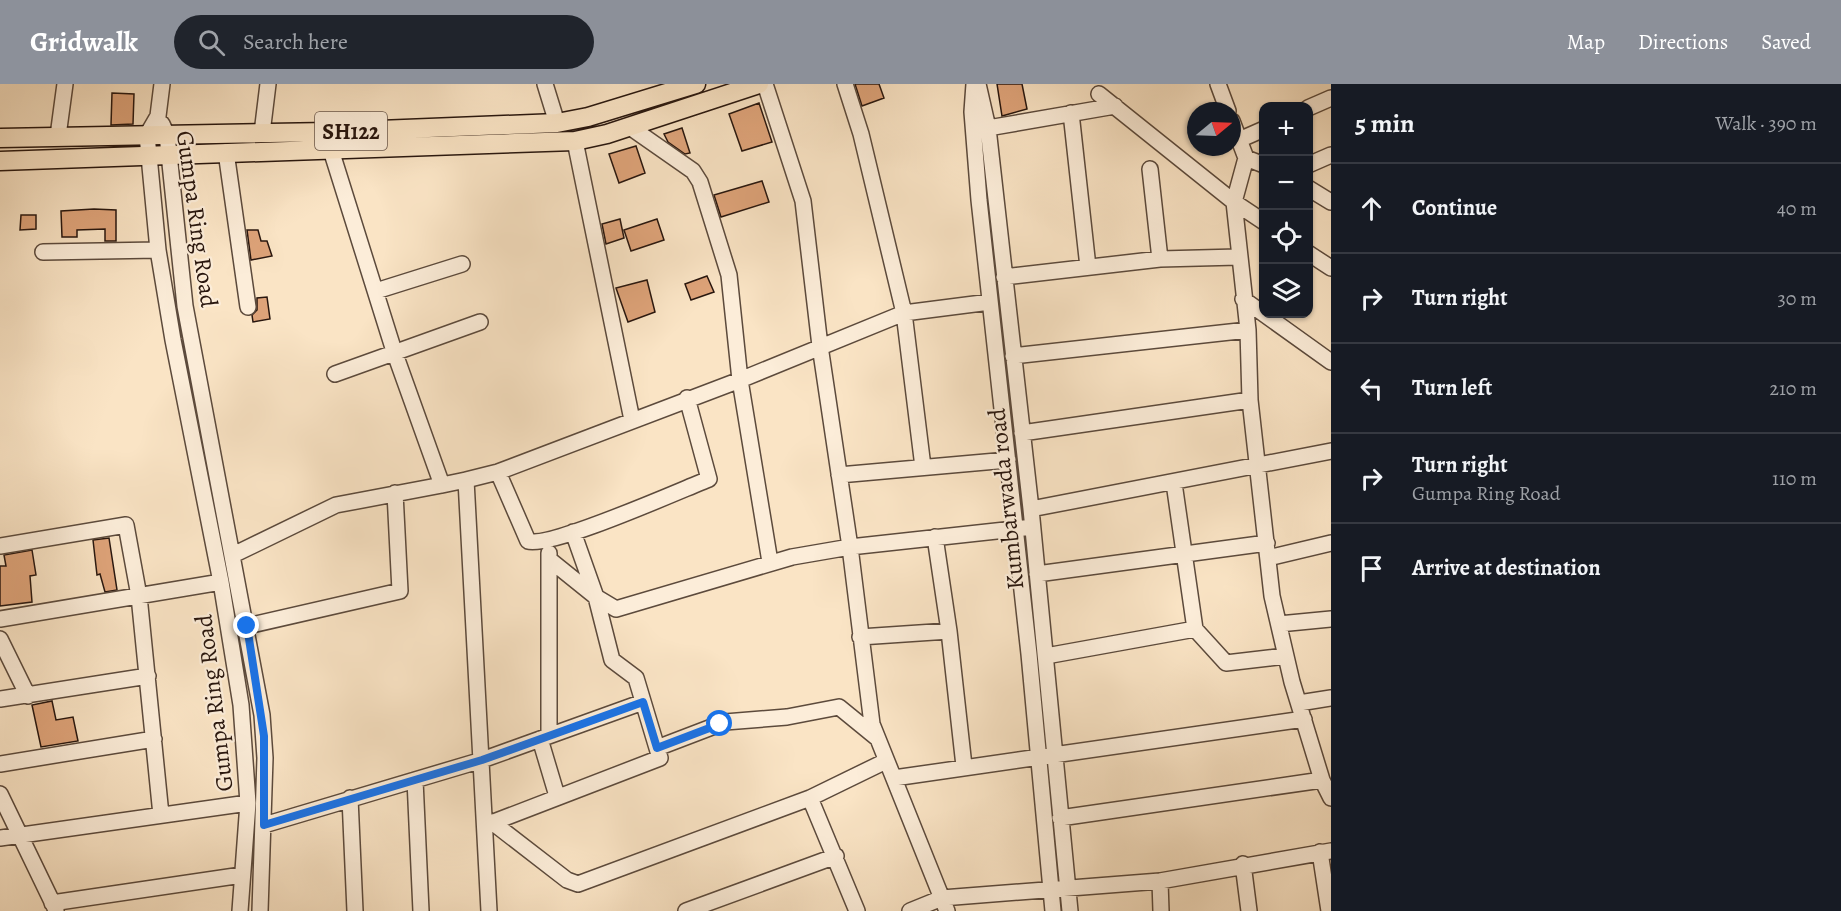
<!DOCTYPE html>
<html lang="en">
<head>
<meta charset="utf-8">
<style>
  :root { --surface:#171b24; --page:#20242c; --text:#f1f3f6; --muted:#9ea1a6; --line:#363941; --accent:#8c9099 }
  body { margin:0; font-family:Alegreya,serif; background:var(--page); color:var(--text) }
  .controls { position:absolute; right:18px; top:18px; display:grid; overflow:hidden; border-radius:12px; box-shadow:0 2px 4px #0004 }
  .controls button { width:54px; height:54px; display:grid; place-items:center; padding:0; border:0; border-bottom:2px solid var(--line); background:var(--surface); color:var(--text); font:30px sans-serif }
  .compass { position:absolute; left:1187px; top:18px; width:54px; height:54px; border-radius:50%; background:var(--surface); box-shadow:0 2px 4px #0004; rotate:71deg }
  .stop { position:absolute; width:18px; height:18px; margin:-14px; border:4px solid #1a73e8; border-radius:50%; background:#fff }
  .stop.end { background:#1a73e8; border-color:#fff; box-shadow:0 2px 6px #0008 }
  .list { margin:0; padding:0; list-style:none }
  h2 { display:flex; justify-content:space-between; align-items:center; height:78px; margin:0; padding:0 24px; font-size:26px }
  h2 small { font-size:20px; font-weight:400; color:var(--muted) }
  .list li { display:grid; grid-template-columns:39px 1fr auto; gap:18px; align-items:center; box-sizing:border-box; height:90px; padding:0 24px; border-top:2px solid var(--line) }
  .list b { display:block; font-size:22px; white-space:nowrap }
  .list p { margin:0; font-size:20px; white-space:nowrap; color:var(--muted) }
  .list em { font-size:20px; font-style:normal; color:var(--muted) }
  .icon { flex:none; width:33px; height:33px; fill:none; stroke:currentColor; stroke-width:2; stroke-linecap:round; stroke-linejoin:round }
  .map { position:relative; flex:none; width:1331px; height:827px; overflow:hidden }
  header { display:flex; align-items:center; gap:36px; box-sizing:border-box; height:84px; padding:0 30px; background:var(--accent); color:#fff }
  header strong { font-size:28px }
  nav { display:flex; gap:33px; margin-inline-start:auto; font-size:21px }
  .search { width:420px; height:54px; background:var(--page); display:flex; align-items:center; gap:15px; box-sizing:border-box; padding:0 21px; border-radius:33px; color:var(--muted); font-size:22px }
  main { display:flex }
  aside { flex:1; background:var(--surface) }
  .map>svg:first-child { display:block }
</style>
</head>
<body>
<header>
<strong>Gridwalk</strong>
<div class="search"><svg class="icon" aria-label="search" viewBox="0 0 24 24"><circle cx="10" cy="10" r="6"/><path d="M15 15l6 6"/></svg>Search here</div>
<nav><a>Map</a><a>Directions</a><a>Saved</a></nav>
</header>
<main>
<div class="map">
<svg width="1331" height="827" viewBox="0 0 1331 827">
  <rect width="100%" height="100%" fill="#fae4c5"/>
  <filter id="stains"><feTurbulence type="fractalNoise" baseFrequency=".00333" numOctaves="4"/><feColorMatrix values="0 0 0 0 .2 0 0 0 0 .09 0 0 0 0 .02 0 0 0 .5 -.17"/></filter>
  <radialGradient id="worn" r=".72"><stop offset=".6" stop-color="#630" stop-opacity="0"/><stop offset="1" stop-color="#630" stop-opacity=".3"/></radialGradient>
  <path fill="#dea379" stroke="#28160e" stroke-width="1.5" d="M855,0H879L884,14L862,22Z
    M997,0H1022L1027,25L1002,32Z
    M112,9L134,10L133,40L111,41Z
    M759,19L772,58L742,67L729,30Z
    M682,44L690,69L685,70L668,58L664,50Z
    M636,62L645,89L619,99L609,70Z
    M762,97L769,118L721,133L714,111Z
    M94,125L116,126V157H105V145L77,146V153H62L61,127Z
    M21,131H36V145L20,146Z
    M620,135L624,154L606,160L602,140Z
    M657,135L664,156L631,167L624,146Z
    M247,146H258L261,157H267L272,172L251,176Z
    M707,192L714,208L691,216L685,200Z
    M647,196L655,228L628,238L616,204Z
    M267,213L270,235L253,238L252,231L257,226V214Z
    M109,454L117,506L105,508L100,490L97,491L93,456Z
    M32,466L36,491L30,492L32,518L0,522V482H6L4,471Z
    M52,617L56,636L73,633L78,657L41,663L32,621Z"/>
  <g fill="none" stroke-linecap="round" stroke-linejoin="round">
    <g stroke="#5c4a3c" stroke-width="18">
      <path id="minor" d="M162,0L158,32L147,51L158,166L173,256L221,498L241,621L248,719L240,827
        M545,0L557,39
        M765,0L803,117L820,262L850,463L872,640L947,827
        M845,0L861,50L904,229L990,218
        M974,0L972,28L979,116L1029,570L1053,827
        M978,0L988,44L1031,425L1070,827
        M1218,0L1228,27
        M1099,10L1234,118L1264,138
        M1308,24L1331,14
        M1071,29L1088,183
        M1232,37L1246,74L1234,118L1248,246L1250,316L1272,512L1292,598L1322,696L1331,714
        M162,40L167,51L185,222L262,631L265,674L260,827
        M630,43L693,87L700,98L729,191L740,296L770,478
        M988,44L1115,22
        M262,49L268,0
        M58,52L65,0
        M1239,56L1264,45
        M575,57L632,336
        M331,66L394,267L442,401L466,396
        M226,68L248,223
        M1246,74L1264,81
        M1308,81L1331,71
        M1150,85L1160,175
        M1308,104L1331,118
        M43,168L158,166
        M1308,169L1331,184
        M1004,193L1160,175L1238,173
        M376,207L462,180
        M1243,215L1331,278
        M1013,272L1248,246
        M335,290L480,238
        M1022,349L1250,316
        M498,388L528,457C549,465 681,406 709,395L687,314
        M839,391L1008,376
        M1174,399L1195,545
        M1031,425L1331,367
        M935,453L949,547L964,682
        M0,462L126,441L139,512L161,731
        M233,471L336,421L442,401
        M1268,474L1331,459
        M550,476L596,513L616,525L792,473L850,463L1024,444
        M1037,490L1267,459
        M0,535L221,498
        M1279,540L1331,535
        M247,542L400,507L395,409
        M860,553L949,547
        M0,555L28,612
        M1046,572L1195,545L1226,579L1286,572
        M0,615L148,592
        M1299,619L1331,614
        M549,651V469
        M540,655L557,712
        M657,664L725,638L787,633L839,623L877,654
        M0,680L154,655
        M894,694L1304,635
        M415,696L421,827
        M0,710L56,826
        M350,714L355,827
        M810,714L857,827
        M1060,734L1322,696
        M492,738L567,796L578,800L810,714L886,677
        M264,741L482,676L643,618
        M486,741L660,674L636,594L612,576L596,513L573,448
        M0,754L248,719
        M1320,768L1329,827
        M1243,780L1249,827
        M1160,797L1161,827
        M52,819L242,791
        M489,827L466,396L498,388L740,296L904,229L923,383
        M686,827L836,772
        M910,827L942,814L1160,797L1331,767"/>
    </g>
    <g stroke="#28160e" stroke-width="21">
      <path id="major" d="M0,54L329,48L557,39L588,33L696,0
        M0,77L575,57L607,50L759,0"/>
    </g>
    <use href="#minor" stroke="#fcedd9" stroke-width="15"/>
    <use href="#major" stroke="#fae4c5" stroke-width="18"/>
  </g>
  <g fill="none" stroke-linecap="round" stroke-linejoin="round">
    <path stroke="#1a73e8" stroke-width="8" d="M247,542L264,652V741L482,676L643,618L657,664L720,640"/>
  </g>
  <g text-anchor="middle" stroke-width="4.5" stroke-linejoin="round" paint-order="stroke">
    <rect fill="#fcedd9" stroke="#68564b" stroke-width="1.5" x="315" y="28" width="72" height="38" rx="4.5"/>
    <g font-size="22" font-weight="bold" fill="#28160e">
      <text x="351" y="55">SH122</text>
    </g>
    <g font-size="24" fill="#28160e" stroke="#fcedd9">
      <text transform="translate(197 135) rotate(82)" y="8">Gumpa Ring Road</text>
      <text transform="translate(1006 415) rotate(-96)" y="8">Kumbarwada road</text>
      <text transform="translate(214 619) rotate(-97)" y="8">Gumpa Ring Road</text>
    </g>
  </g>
  <rect width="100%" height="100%" filter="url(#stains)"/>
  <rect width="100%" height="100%" fill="url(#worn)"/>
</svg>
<div class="controls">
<button>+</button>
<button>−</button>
<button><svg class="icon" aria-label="locate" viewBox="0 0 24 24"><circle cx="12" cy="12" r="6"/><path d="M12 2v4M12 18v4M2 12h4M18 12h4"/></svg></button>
<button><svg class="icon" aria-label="layers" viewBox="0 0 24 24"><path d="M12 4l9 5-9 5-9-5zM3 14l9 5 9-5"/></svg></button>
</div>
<svg class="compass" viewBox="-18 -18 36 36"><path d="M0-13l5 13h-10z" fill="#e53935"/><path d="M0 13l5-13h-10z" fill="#9ea1a6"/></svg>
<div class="stop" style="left:720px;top:640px"></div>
<div class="stop end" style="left:247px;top:542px"></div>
</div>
<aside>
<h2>5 min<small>Walk · 390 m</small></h2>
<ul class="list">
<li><svg class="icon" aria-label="ahead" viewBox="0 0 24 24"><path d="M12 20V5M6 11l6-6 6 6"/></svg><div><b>Continue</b></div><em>40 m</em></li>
<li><svg class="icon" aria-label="right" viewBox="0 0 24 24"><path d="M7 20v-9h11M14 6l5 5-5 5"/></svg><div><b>Turn right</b></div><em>30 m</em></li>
<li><svg class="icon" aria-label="left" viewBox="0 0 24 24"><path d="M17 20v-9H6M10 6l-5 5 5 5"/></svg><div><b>Turn left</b></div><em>210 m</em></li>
<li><svg class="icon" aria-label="right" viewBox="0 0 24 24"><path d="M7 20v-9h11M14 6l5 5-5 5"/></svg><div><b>Turn right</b><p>Gumpa Ring Road</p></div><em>110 m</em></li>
<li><svg class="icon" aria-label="arrive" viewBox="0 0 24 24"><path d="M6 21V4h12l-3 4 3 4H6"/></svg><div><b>Arrive at destination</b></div></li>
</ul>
</aside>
</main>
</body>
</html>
